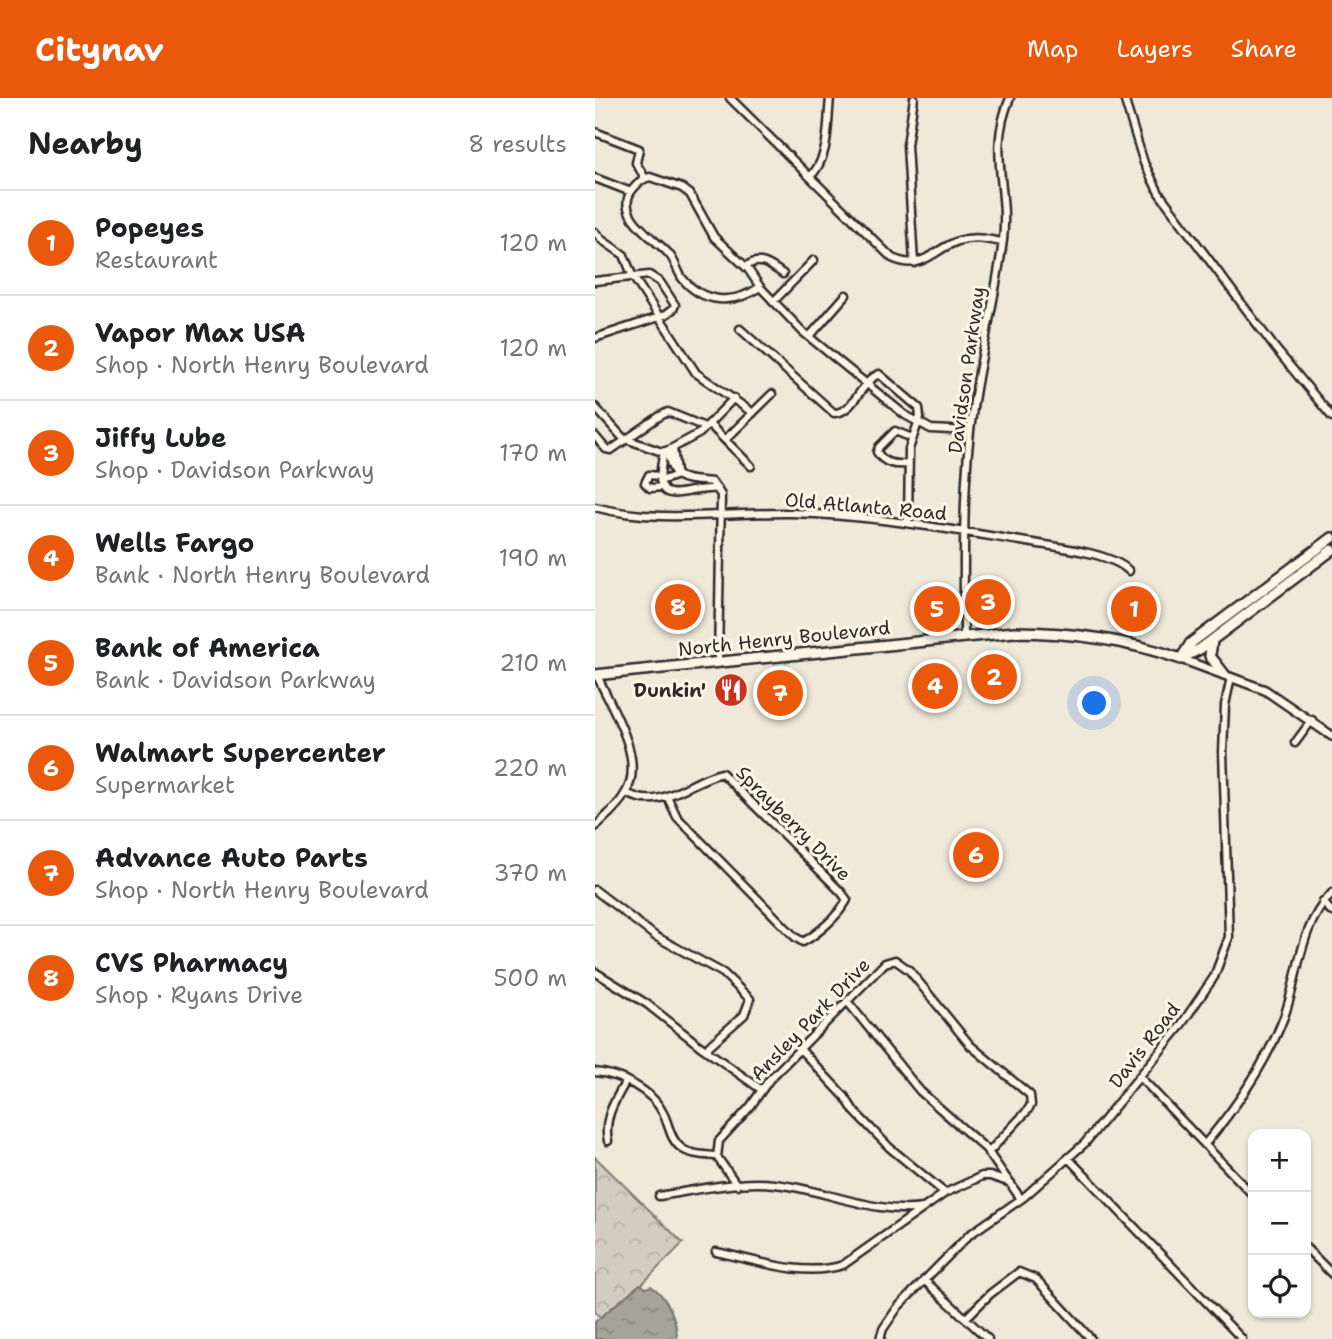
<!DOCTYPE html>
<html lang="en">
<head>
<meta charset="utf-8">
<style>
  :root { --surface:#fff; --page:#f6f6f6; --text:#202124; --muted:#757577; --line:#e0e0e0; --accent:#ea580c }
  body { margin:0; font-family:"Shantell Sans",sans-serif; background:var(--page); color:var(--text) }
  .controls { position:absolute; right:21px; bottom:21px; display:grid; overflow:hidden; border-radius:14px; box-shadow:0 2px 5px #0004 }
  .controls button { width:63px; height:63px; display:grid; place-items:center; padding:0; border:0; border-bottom:2px solid var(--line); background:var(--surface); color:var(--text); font:35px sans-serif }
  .you { position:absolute; left:500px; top:606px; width:24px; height:24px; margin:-18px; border:5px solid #fff; border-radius:50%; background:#1a73e8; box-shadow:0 0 0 10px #1a73e833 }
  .badge { display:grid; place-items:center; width:46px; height:46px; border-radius:50%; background:var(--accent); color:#fff; font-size:23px; font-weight:700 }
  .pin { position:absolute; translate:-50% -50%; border:4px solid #fff; box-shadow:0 2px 7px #0006 }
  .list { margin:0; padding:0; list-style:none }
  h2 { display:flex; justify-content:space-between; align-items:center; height:91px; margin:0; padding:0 28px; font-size:30px }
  h2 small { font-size:23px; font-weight:400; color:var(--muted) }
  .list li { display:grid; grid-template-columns:46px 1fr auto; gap:21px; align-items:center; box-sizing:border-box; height:105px; padding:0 28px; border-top:2px solid var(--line) }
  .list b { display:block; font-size:26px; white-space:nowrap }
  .list p { margin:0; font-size:23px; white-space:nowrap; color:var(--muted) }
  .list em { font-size:23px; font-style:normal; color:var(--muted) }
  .icon { flex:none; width:38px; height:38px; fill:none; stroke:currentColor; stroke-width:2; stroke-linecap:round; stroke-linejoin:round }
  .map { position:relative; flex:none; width:737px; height:1241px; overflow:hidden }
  header { display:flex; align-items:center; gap:42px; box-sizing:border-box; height:98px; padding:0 35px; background:var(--accent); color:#fff }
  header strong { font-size:33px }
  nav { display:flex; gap:38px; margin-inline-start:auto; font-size:24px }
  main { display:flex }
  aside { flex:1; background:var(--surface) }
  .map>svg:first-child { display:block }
</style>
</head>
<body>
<header>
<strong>Citynav</strong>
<nav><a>Map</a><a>Layers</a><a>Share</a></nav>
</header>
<main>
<aside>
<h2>Nearby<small>8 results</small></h2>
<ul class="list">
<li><span class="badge">1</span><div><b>Popeyes</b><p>Restaurant</p></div><em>120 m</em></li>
<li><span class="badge">2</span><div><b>Vapor Max USA</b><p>Shop · North Henry Boulevard</p></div><em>120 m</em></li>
<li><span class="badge">3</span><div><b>Jiffy Lube</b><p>Shop · Davidson Parkway</p></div><em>170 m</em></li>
<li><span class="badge">4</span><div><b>Wells Fargo</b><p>Bank · North Henry Boulevard</p></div><em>190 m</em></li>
<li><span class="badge">5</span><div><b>Bank of America</b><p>Bank · Davidson Parkway</p></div><em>210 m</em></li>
<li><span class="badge">6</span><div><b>Walmart Supercenter</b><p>Supermarket</p></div><em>220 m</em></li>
<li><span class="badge">7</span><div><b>Advance Auto Parts</b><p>Shop · North Henry Boulevard</p></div><em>370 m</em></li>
<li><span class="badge">8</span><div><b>CVS Pharmacy</b><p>Shop · Ryans Drive</p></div><em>500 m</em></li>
</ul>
</aside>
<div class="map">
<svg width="737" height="1241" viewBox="0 0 737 1241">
  <defs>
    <pattern id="forest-crowns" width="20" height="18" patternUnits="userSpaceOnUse" patternTransform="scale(1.75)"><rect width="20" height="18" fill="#d2cdc0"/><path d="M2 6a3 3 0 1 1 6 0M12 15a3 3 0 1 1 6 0" fill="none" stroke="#b4b0a5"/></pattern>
    <pattern id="water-ripples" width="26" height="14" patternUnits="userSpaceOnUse" patternTransform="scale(1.75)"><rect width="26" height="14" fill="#a6a399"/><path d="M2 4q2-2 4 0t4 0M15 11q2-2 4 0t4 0" fill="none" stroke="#87857d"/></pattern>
  </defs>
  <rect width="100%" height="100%" fill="#efe9da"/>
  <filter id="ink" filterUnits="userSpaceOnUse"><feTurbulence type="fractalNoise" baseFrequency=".0143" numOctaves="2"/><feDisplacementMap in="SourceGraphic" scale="14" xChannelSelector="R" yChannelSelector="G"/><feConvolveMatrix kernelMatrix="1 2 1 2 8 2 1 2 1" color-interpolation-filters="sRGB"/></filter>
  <g filter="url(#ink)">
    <path fill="url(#forest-crowns)" stroke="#7e7c76" stroke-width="2" d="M0,1059L88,1145L10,1223L0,1214Z"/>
    <path fill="url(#water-ripples)" stroke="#75736d" stroke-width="2" d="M45,1186L51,1190L56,1188C73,1199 82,1222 82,1241H0V1224Z"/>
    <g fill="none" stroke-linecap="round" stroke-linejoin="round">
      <g stroke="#2b2b2b" stroke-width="11">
        <path id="minor" d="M135,0L297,160C328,174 337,152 363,143C379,138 392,141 407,144
          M529,0L549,65L564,95L680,250L737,319
          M0,34L44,51L41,65L50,80
          M215,79C235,59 232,27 235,0
          M0,80L36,94
          M0,134L7,142L29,157L37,177L101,275L158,315
          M319,165L312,47L319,0
          M151,169C163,157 177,168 188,176
          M0,183L54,177L65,184L80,207L78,211L70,217L0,240
          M165,189L153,171L119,139L95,96L87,90L55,79C47,81 43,85 38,91C17,116 61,141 74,156C80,163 82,172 87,180C108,206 139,207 165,189L208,234L310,317L336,331L375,333
          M178,204L219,162
          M145,231L239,315C259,315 266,283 284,276L324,310L325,319L314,351L313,425
          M214,239L251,197
          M0,309L28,340L67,354L74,352L105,335L139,300
          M114,326L156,368
          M0,338L11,351L16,352L65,318L73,314L110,329
          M130,342L177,296
          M78,350L81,374
          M73,353C76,385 91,381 117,384L126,397L123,565
          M69,354C54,419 89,387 123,391
          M313,366C300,367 289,366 282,354L284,349L300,333L317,340
          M64,378L54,377L50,385L55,390L68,389
          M65,383L83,377
          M0,409C62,426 132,414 196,415C278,417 357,432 438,445C462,449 517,455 534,473
          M369,539C369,463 367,385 378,310C386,254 401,198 408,142C414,89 392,54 415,0
          M700,645L717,622
          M32,695C66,715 94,682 127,675L247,795L252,802C243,818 224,835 208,844L200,839L82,719L72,698
          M0,729C10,719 23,709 30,696C52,662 15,608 2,577
          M0,792L60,838L128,875L155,901L149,917L114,948L112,953
          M728,804L737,814
          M0,874L52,906L105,948L167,992
          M252,903L325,993L391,1051L426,1101
          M204,950L250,999L259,1013L295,1050L350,1095
          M0,974C24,976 57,992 68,1015C74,1026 75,1041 85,1049C94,1057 110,1057 122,1058
          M545,979L658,1097
          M13,1043C8,1021 20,1002 31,983
          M610,1046C642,1008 671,966 689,919C705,875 703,831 737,795
          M474,1061L647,1241
          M142,1087L122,1059L124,1043L155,1009L174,982L290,865L300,862L314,872L375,947L435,997L436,1007L432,1013L393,1055
          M64,1098C96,1093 130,1085 162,1085C217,1085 276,1118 328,1110
          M711,1150L737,1176
          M121,1154C161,1162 207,1180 248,1167L350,1095L372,1085L387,1078H395L416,1085
          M329,1182L393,1241
          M372,1219L395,1196L424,1174L441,1181L496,1241
          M285,1241L288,1231L303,1209L374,1137L429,1099L490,1045L584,930L619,879L634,839L628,654L630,607L636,579"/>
      </g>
      <g stroke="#2b2b2b" stroke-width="12">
        <path id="major" d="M586,561L670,592L737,638"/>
      </g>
      <g stroke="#2b2b2b" stroke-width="14">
        <path id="highway" d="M617,542L615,558L629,576
          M587,560L605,551L737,452
          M586,561L596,545L737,440
          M0,577L419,534C476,534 532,542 586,561"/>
      </g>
      <use href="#minor" stroke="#fcf5e5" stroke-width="6"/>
      <use href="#major" stroke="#fcf5e5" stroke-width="7"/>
      <use href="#highway" stroke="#fcf5e5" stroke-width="9"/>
    </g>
  </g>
  <defs>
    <g id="restaurant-disc" transform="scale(1.75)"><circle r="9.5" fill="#c8321e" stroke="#fcf5e5"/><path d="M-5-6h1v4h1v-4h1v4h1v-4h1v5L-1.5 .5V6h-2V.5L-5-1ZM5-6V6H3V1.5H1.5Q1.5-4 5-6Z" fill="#fff"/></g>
  </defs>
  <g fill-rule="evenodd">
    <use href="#restaurant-disc" x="136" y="592"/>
  </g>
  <g text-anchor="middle" stroke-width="6" stroke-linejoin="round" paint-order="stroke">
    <g font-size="19" fill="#2b2b2b" stroke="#fcf5e5">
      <text transform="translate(371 272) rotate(-82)" y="7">Davidson Parkway</text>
      <text transform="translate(271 408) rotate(5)" y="7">Old Atlanta Road</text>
      <text transform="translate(189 540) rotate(-6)" y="7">North Henry Boulevard</text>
      <text transform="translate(199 725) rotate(45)" y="7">Sprayberry Drive</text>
      <text transform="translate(215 921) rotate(-46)" y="7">Ansley Park Drive</text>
      <text transform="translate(549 947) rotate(-52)" y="7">Davis Road</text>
    </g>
    <g font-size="19" font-weight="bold" fill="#2b2b2b" stroke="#fcf5e5" text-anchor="end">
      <text x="111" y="599">Dunkin'</text>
    </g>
  </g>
</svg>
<div class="controls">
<button>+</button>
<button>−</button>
<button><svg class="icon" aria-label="locate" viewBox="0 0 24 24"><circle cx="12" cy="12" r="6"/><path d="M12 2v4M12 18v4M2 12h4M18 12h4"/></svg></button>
</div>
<div class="you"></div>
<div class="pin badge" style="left:539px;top:511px">1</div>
<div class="pin badge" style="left:399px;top:579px">2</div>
<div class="pin badge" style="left:393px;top:504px">3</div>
<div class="pin badge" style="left:340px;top:588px">4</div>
<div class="pin badge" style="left:342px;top:511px">5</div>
<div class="pin badge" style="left:381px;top:757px">6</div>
<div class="pin badge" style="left:185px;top:595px">7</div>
<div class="pin badge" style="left:83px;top:509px">8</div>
</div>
</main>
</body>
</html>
